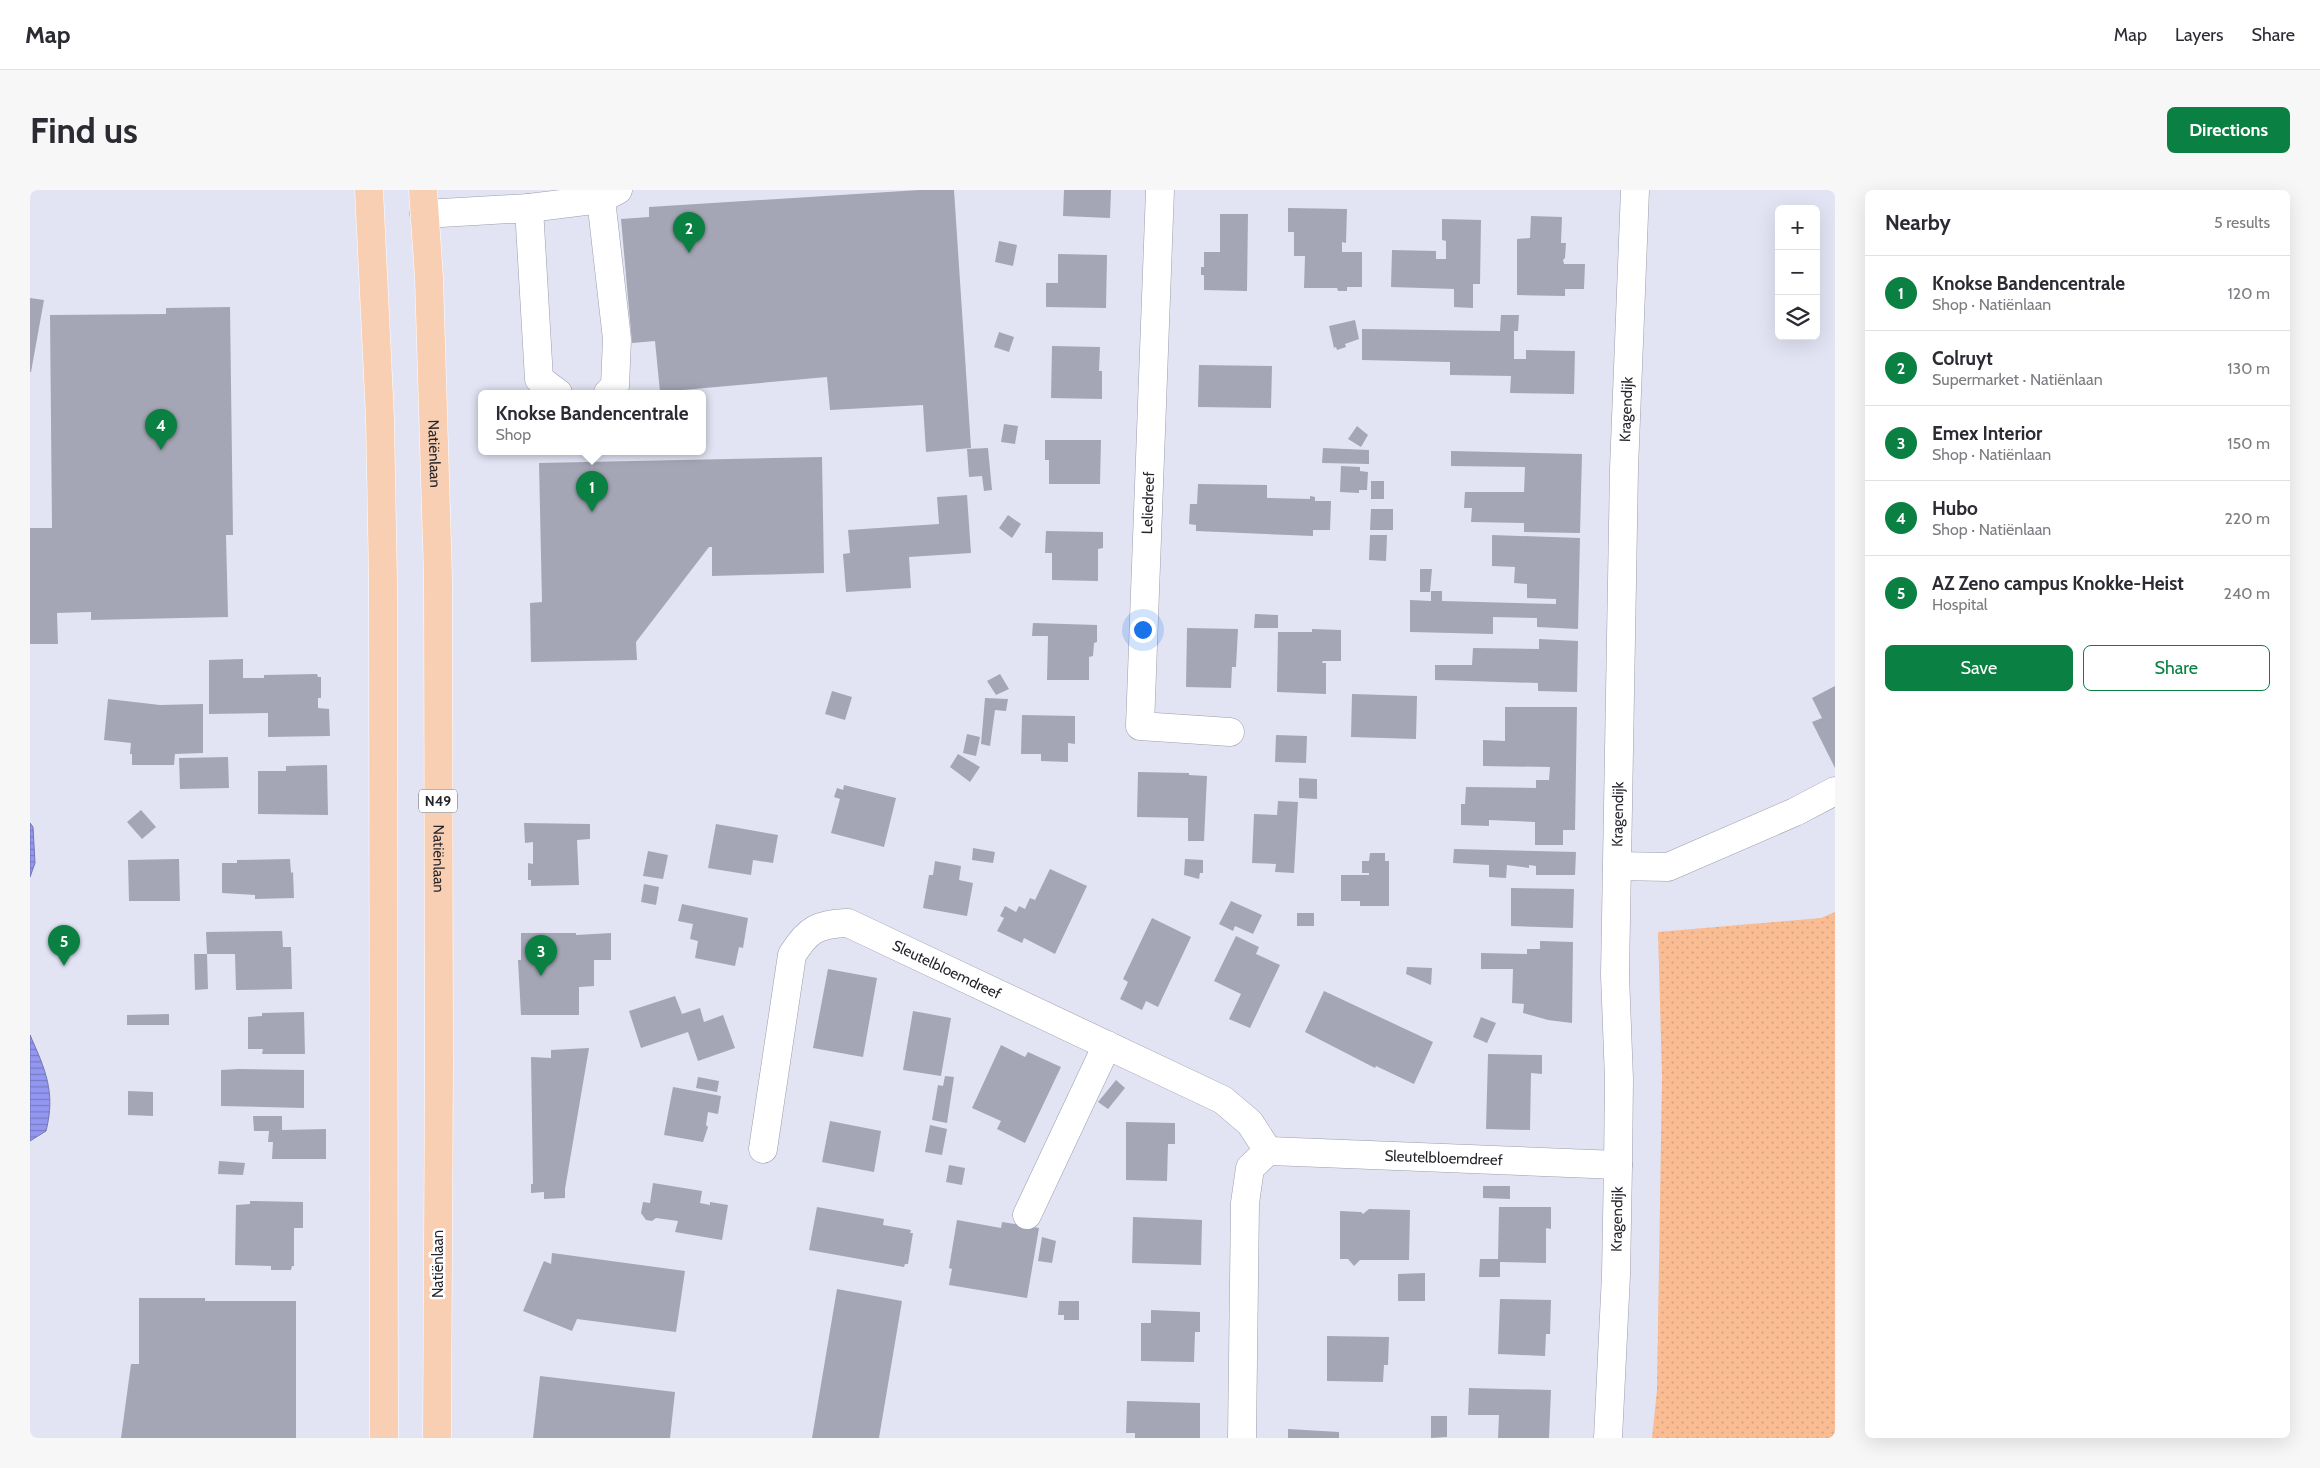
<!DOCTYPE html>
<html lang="en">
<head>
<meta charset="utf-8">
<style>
  :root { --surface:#fff; --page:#f7f7f7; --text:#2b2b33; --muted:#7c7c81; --line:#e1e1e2; --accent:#0b8043 }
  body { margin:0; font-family:Cabin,sans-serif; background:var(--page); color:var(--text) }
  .controls { position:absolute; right:15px; top:15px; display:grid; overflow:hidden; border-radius:8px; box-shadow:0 5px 20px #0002 }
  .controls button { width:45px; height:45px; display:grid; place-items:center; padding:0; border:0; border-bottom:1px solid var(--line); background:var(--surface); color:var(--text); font:25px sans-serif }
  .you { position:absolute; left:1112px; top:439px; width:18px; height:18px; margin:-12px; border:4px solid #fff; border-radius:50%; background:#1a73e8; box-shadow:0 0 0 8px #1a73e833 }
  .badge { display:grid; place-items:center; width:32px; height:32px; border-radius:50%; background:var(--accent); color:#fff; font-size:16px; font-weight:700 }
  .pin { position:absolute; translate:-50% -41px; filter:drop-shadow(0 1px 2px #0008) }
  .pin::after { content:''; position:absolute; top:26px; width:18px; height:15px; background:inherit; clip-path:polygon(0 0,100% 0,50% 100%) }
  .popup { position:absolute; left:448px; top:200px; width:228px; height:65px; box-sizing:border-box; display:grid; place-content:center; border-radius:8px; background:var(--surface); filter:drop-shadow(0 1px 4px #0005); font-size:16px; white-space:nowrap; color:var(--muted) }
  .popup b { font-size:19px; color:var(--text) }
  .popup::after { content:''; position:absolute; left:50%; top:100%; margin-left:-10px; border:10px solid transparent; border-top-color:var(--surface) }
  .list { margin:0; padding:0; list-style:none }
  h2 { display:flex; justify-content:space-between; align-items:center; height:65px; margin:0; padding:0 20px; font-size:21px }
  h2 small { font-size:16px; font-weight:400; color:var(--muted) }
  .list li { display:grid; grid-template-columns:32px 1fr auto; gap:15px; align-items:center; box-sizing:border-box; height:75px; padding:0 20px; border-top:1px solid var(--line) }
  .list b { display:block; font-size:19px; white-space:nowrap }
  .list p { margin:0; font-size:16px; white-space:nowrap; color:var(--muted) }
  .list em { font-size:16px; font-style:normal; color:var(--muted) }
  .actions { display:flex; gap:10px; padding:15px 20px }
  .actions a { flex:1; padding:11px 0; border:1px solid var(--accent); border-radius:8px; text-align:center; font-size:18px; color:var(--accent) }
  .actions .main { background:var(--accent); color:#fff }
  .icon { flex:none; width:28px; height:28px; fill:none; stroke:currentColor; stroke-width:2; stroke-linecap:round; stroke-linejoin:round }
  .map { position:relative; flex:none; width:1805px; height:1248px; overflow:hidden; border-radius:8px }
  header { display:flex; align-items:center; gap:30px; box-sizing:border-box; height:70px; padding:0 25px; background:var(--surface); border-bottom:1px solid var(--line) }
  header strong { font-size:24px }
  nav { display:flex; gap:28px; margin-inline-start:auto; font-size:18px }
  .intro { display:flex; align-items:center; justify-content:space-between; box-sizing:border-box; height:120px; padding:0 30px }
  h1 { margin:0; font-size:35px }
  .button { padding:12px 22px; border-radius:8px; background:var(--accent); color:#fff; font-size:18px; font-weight:700 }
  main { display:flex; gap:30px; padding:0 30px }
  aside { flex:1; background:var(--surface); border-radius:8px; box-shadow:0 5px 20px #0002 }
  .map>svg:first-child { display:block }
</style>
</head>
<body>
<header>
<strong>Map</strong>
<nav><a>Map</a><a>Layers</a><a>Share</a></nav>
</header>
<div class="intro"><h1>Find us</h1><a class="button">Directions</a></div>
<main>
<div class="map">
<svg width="1805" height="1248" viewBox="0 0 1805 1248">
  <defs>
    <pattern id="grass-dots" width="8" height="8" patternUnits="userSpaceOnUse" patternTransform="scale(1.25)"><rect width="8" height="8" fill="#fabc93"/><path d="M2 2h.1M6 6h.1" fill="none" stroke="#d6a17f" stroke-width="1.8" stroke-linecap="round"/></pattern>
    <pattern id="water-rules" width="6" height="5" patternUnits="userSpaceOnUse" patternTransform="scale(1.25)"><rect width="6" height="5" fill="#9397f0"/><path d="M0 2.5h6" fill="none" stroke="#787bc3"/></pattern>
  </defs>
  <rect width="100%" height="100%" fill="#e2e4f4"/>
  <path fill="url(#grass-dots)" d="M1805,722V1248H1622L1627,1200L1632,886L1628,742L1791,728Z"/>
  <path fill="url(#water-rules)" stroke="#7275b5" d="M0,633L3,637L5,673L0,687Z
    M0,845C15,879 26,902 16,941L0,951Z"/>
  <path fill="#a4a6b5" d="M889,0H924L941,258L896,262L893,215L800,220L797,187L630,202L625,151L602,153L591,29L619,27V17Z
    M1034,0H1081L1080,28L1033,26Z
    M1258,18L1317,19L1316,53L1312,52V62H1332V97H1317V101H1308L1307,98H1274L1275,66H1264V42H1258Z
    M1190,24H1218L1217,101L1174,100V85H1171V77H1174V62H1190Z
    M1501,26L1532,27L1531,53H1536L1535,68L1533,70L1534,74H1555L1554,99H1535V106L1487,105V49L1500,48Z
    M1412,29L1451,30L1450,94H1443V118L1424,117V99L1361,97L1362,60L1406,61V69H1416V51L1412,50Z
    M969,51L987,55L983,76L965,72Z
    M1028,64L1077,65L1076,118L1016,117V93H1028Z
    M0,108L14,110L1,182H0Z
    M200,117L203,345H196L198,427L61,430V422L27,423L28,454H0V338H22L20,125L136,124V118Z
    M1471,125H1489L1488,141H1484V169H1496V160L1545,161L1544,204L1480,203L1481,186L1420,185V172L1332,170V139L1470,141Z
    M1325,130L1329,149L1315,154L1316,157L1307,160L1306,157L1304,158L1299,136Z
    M969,142L984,147L979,162L964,157Z
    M1022,156L1070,157L1069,181H1072V209L1021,208Z
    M1169,175L1242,176L1241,218L1168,217Z
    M974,234L988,236L985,254L971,252Z
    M1327,236L1338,245L1331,257L1318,249Z
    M1015,250H1071L1070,294H1019V270H1015Z
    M958,258L962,300L954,301L952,286L939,287L937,259Z
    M1293,258L1339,260V274L1292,273Z
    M1421,261L1552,264L1550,343L1494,342V333L1441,332L1442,318H1434L1435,302H1494L1495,277L1421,276Z
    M792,267L794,383L682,386V357H679L606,452L607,470L501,472L500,413L512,412L509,273Z
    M1311,276L1330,277V281L1338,282L1337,300H1329V303L1310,302Z
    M1341,291H1354V309H1341Z
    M1168,294L1237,295V308L1280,309V306L1285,307V311H1301L1300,340H1283V346L1166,341V335L1159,334L1160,314H1167Z
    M937,305L941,363L879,367L881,398L816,402L813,364L820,363L818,340L909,334L907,307Z
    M1341,319H1363V340H1340Z
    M978,325L991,334L982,348L969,338Z
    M1016,341L1073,342V358L1068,359V391L1022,390V363H1015Z
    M1340,345H1357L1356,371L1339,370Z
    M1462,345L1550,348L1548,439L1507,437V428L1463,427V444L1380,442V410L1401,411V401H1412V411L1526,414V409L1497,408V394L1484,393L1485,377L1462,376Z
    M1390,379H1402L1400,402H1390Z
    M1225,424L1248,425V438H1224Z
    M1003,433L1067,435V452L1064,453L1063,466L1059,467V490H1017L1018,446H1002Z
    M1157,438L1208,439L1206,477H1202L1201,498L1156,497Z
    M1282,439L1311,440V471H1293L1292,473H1296V504L1247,502L1248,442H1282Z
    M1509,449L1548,451L1547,502L1508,501V493L1405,490V475H1442L1443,458L1509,459Z
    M213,469V488H234V485L287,484L288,487H291V508H288V518L299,519L300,546L238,547V523L179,524V470Z
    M970,484L979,499L966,505L957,491Z
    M1805,496V578L1782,532L1792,528L1782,508Z
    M802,501L822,507L815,530L795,524Z
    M1322,504L1387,506L1386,549L1321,547Z
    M955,508L978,509L976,521L965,520L960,556L951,554Z
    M78,509L130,515L173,514V563L145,564L144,575H102V564H100L101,553L74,550Z
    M1475,517H1547L1545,640H1533V655H1505V632L1459,630V636L1431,635V614H1435L1436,597L1506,598V590H1519L1520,577L1453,576V550L1475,551Z
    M992,525L1045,526V554L1038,553V572L1011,571V564H991Z
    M937,544L950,547L946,566L933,563Z
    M1246,545L1277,546L1276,573L1245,572Z
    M928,564L950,577L940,592L920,577Z
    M198,567L199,598L150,599L149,568Z
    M297,575L298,625L228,624V581H256V576Z
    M1108,582L1159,583V585L1177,586L1174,651H1158V628L1107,627Z
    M1269,588L1287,589V609L1269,608Z
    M814,595L866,608L854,657L801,643L810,609L804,607L807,598L813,600Z
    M1248,611L1268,612L1264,683L1245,682L1246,674L1222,673L1224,624L1247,625Z
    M111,620L126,637L112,649L97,632Z
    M494,633L560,634V649L547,650L549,695L501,696V690H498V673L503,674V652L495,653Z
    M686,634L748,645L743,673L723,670L721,685L678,678Z
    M943,658L965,662L963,673L942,670Z
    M1424,659L1546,662L1545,685H1506V676L1499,675V678L1477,675L1476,688L1459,687V675L1423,673Z
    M618,661L638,665L633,689L613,686Z
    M1340,663H1355V671H1359V716H1330V711H1311V685H1339V683H1332V671H1339Z
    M149,669L150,711H99L98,670Z
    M260,669L261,683L263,682L264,708L225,709V705L192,703V673H207V670Z
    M1155,669L1173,670V683H1170L1169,689L1154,685Z
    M905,671L931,676L929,690L943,693L937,726L893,718L899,685H903Z
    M1020,679L1057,696L1025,764L994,748L992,753L967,741L974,728L970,726L975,716L986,722L989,716L995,719L1000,708L1005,710Z
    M614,694L629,697L626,715L611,712Z
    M1481,698L1544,699L1543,738L1481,736Z
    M1201,711L1232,725L1223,744L1205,736L1203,741L1189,734Z
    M652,714L718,728L713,758L709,757L705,776L665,768L668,751L660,749L663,734L648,731Z
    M1267,723H1284V736H1267Z
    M1122,728L1161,747L1128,817L1116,811L1112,820L1090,809L1098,792L1093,789Z
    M252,741L253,757H261L262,799L206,800L205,764H177L178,799L165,800L164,764H177L176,742Z
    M491,743H546V745L581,743V770H564V796L549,797V825H491L488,770H491Z
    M1206,746L1229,757L1226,764L1250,775L1220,838L1199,829L1211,804L1184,791Z
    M1510,751L1543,752L1542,833L1518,830L1493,823L1494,814L1482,813L1483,779H1451V763L1497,764V759H1510Z
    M1377,777L1402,778L1401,795L1376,784Z
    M798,779L847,788L833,867L783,858Z
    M1294,801L1403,852L1384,894L1346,876L1345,878L1275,842Z
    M645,806L652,824L670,818L674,832L693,825L705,858L668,871L658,842L611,858L599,821Z
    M883,821L921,828L911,886L873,880Z
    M274,822L275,864H232L233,859H218V827L232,826V823Z
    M139,824V835H97V825Z
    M1451,827L1466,833L1457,853L1443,847Z
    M971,855L995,867L998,862L1031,877L995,953L967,939L971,931L942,918Z
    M559,858L535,999V1008L514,1009V1002L501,1003V994H503L501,867L521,868V860Z
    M1458,864L1512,865V884L1501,883L1500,940L1456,939Z
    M209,879L274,880V918L191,916V880Z
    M915,886L924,887L917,933L902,930L908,895L913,896Z
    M668,887L689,891L687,902L666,898Z
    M1086,890L1095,898L1078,919L1068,912Z
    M643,897L691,906L688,924L678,922L676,935L678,937L673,952L634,945Z
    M98,901L123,902V926L98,925Z
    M223,926H252V940L296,939V969H242L243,952H238L239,941H224Z
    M800,931L851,941L844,982L792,972Z
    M1096,932L1145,933V954H1138L1137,991L1096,990Z
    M900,935L917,939L912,965L895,962Z
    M189,971L215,973L213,985L188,984Z
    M919,975L935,978L932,995L916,992Z
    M623,993L672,1001L670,1013L680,1015V1012L698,1015L692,1050L645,1042L648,1031L626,1028L622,1031L616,1030L611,1023L613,1012L620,1013Z
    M1453,996H1480V1009L1453,1008Z
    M220,1011L273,1012V1038H264V1076H262L261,1080H241V1076L205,1075L206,1015L220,1014Z
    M787,1017L854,1029L853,1035L881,1040L880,1043H883L878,1074H875L874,1077L779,1060Z
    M1469,1017H1521V1039L1516,1038V1073L1470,1072V1087H1449L1450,1069H1468Z
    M1339,1019L1380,1020L1379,1070H1330L1324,1076L1318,1069H1310V1021L1331,1022L1333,1024Z
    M1103,1027L1172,1030L1171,1075L1102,1073Z
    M927,1030L971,1038L972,1032L1009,1038L997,1108L919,1095L922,1079L919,1078Z
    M1012,1047L1026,1051L1022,1073L1008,1071Z
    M522,1063L655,1081L646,1142L547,1129L542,1141L493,1121L514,1071L521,1074Z
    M1395,1083V1111H1368V1084Z
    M807,1099L872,1111L849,1248H782Z
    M109,1108H175V1111H266V1248H91L101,1174H109Z
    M1470,1109L1521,1110L1520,1144H1516L1515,1166L1468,1164Z
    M1029,1111H1049V1130H1034V1125H1028Z
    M1121,1120L1170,1122V1142H1165L1164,1172L1111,1171V1133H1121Z
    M1297,1146L1359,1147L1358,1175H1354L1353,1192L1297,1191Z
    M510,1186L645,1202L640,1248H503Z
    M1439,1198L1521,1200L1519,1248H1468L1469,1225H1438Z
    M1097,1211L1170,1213V1248H1105V1243H1096Z
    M1401,1226H1417V1247L1401,1248Z
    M1258,1239L1309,1242V1248H1258Z"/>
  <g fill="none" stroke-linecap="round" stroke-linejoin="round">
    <g stroke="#9b9dac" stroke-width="29">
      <g id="minor">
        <path d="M1130,0L1110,536L1200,542"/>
        <path d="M499,18L571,9"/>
        <path d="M394,24L499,18L509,189L528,203"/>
        <path d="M578,203L585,196L587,149L571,9L588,0"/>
        <path d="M1588,676L1638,677L1765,622L1805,601"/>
        <path id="s1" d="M733,959L762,765C778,739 788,734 818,733L1193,910L1220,933L1238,961L1588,975"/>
        <path d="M997,1025L1077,855"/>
        <path d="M1212,1248L1215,1013L1220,978L1238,961"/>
        <path id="s2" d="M1578,1248L1586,1085L1588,975L1589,889L1585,785L1594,279L1605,0"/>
      </g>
    </g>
    <g stroke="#fff" stroke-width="29">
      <g id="major">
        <path d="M339,0L350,228L353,391L354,1248"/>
        <path id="s3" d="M393,0L399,88L408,388L409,874L407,1248"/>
      </g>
    </g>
    <use href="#minor" stroke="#fff" stroke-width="28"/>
    <use href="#major" stroke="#f8cfb3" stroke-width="28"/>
  </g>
  <g text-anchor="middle" stroke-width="5" stroke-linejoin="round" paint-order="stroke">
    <rect fill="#fff" stroke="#66666b" stroke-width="1" x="389" y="599.5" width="38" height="23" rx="4"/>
    <g font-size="14" font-weight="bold" fill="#25252b">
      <text x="408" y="616">N49</text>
    </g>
    <g font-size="15" fill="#25252b" stroke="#fff">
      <text dy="5" stroke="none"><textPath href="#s2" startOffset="1029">Kragendijk</textPath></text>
      <text dy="5" stroke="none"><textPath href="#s3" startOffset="264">Natiënlaan</textPath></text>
      <text transform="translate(1118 313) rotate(-88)" y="5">Leliedreef</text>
      <text dy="5" stroke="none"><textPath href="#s2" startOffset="624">Kragendijk</textPath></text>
      <text dy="5" stroke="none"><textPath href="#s3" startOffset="669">Natiënlaan</textPath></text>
      <text dy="5" stroke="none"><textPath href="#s1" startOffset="374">Sleutelbloemdreef</textPath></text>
      <text dy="5" stroke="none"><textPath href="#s1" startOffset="924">Sleutelbloemdreef</textPath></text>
      <text dy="5" stroke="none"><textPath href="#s2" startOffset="219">Kragendijk</textPath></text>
      <text transform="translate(408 1074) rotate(-90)" y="5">Natiënlaan</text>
    </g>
  </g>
</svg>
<div class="controls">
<button>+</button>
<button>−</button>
<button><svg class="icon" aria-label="layers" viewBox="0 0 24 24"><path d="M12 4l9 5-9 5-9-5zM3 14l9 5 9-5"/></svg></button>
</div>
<div class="you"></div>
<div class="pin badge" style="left:562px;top:322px">1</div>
<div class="popup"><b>Knokse Bandencentrale</b>Shop</div>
<div class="pin badge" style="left:659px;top:63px">2</div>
<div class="pin badge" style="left:511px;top:786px">3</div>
<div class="pin badge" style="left:131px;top:260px">4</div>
<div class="pin badge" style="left:34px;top:776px">5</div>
</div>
<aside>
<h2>Nearby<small>5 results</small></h2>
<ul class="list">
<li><span class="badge">1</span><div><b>Knokse Bandencentrale</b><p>Shop · Natiënlaan</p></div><em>120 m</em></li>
<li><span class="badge">2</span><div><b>Colruyt</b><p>Supermarket · Natiënlaan</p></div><em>130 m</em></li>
<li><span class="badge">3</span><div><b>Emex Interior</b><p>Shop · Natiënlaan</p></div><em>150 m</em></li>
<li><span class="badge">4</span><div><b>Hubo</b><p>Shop · Natiënlaan</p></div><em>220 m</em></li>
<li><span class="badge">5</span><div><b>AZ Zeno campus Knokke-Heist</b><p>Hospital</p></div><em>240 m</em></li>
</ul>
<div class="actions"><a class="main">Save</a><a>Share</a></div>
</aside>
</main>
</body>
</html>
